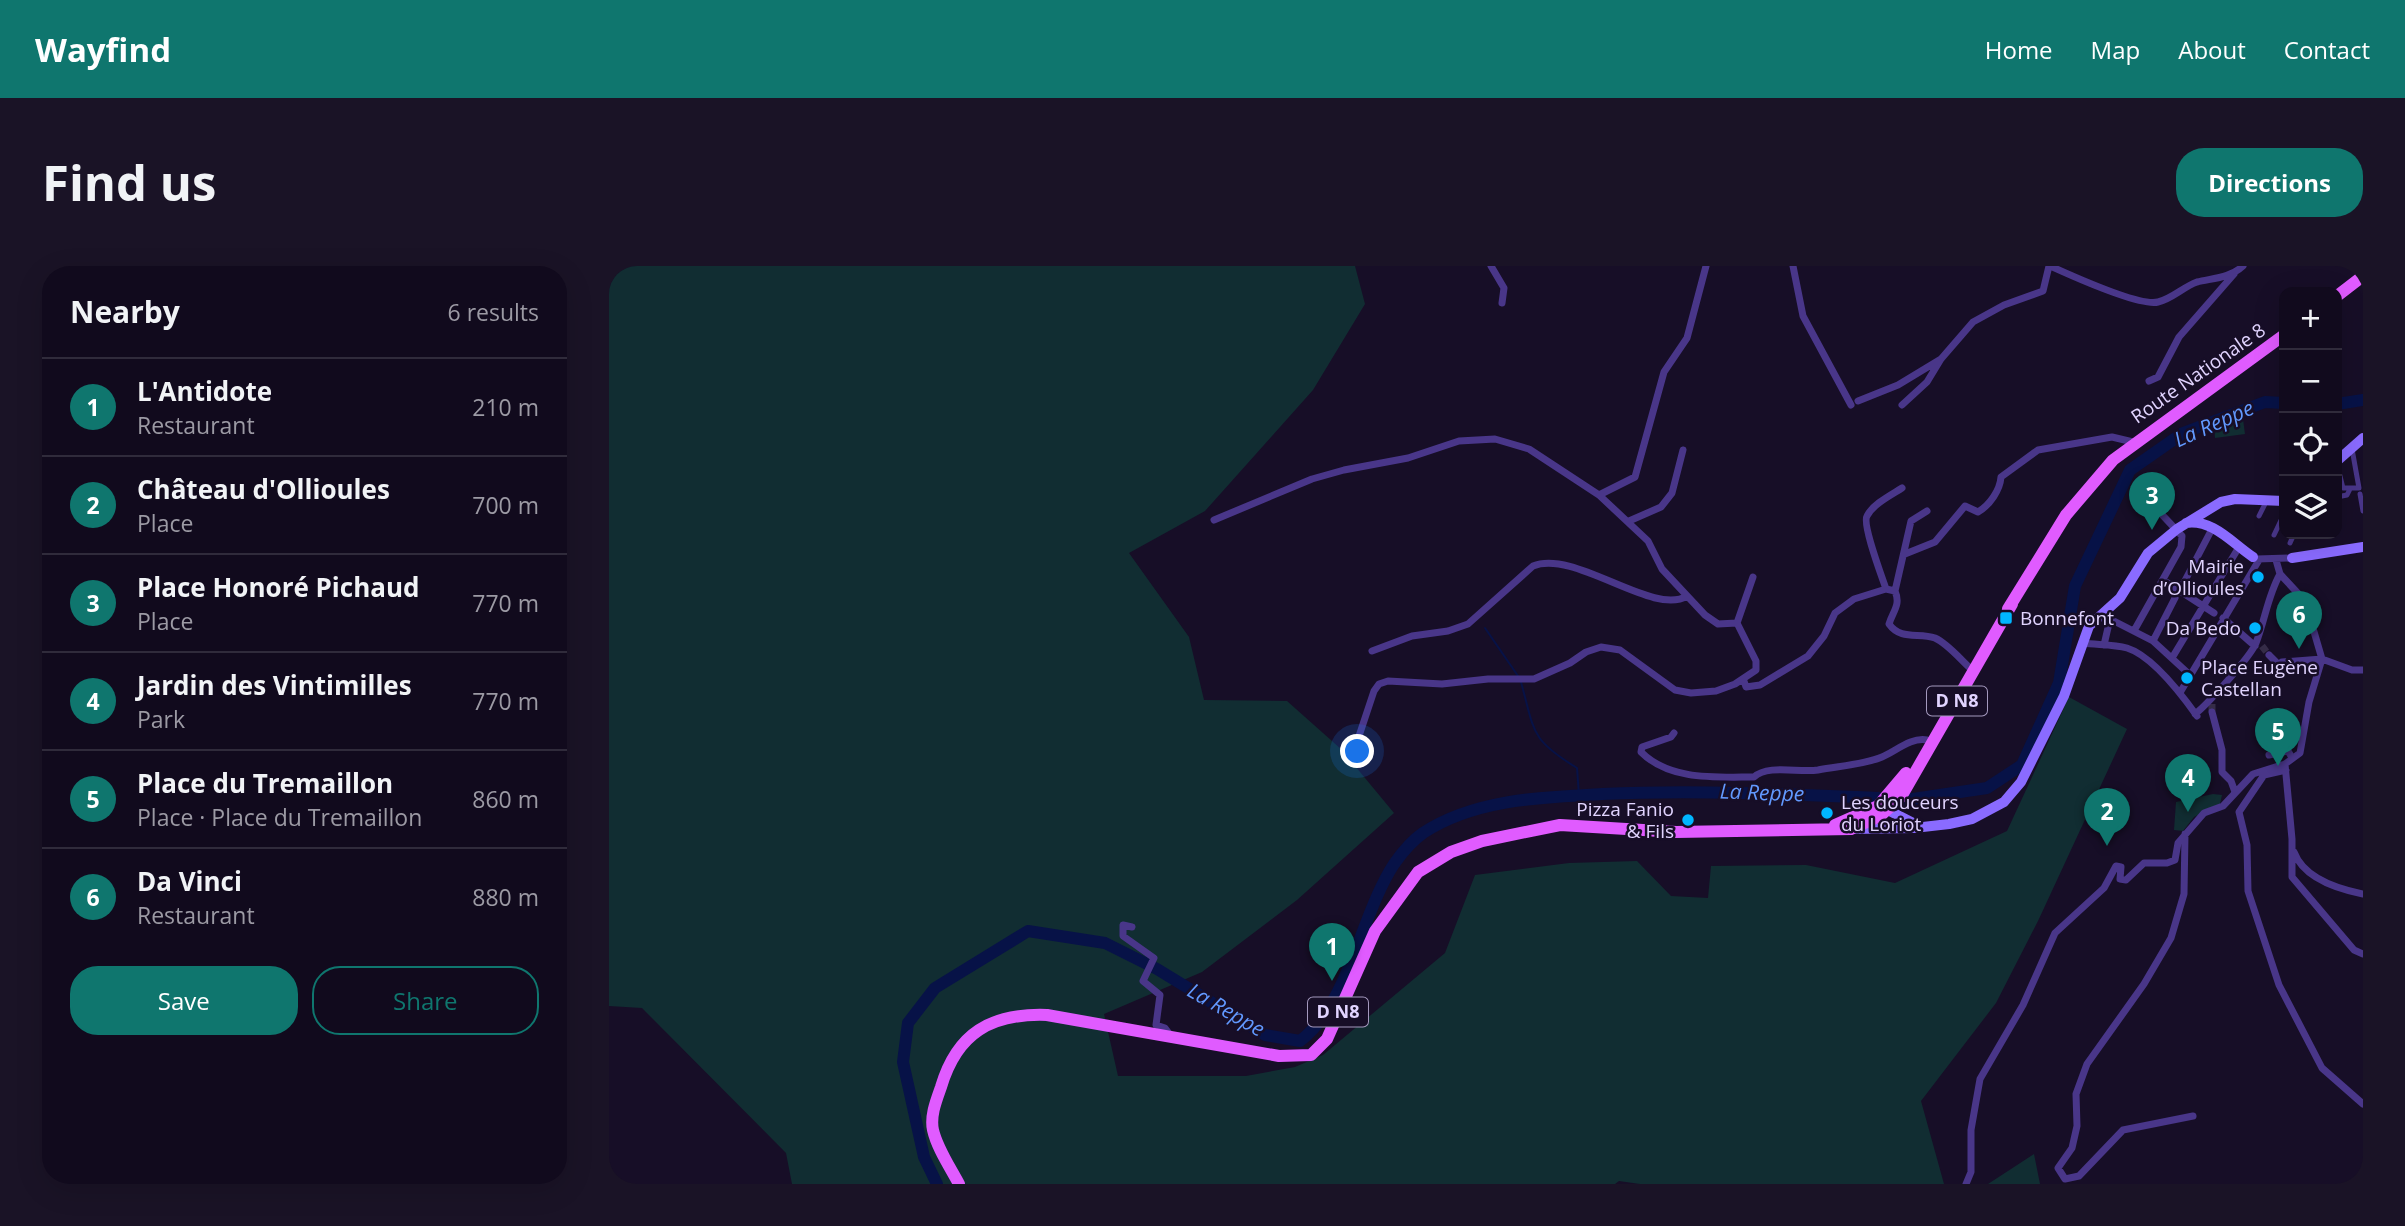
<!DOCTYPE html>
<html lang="en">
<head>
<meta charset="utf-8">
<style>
  :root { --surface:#110a1d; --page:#1a1326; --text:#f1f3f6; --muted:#9c9aa4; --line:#302b3b; --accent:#0f766e }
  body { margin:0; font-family:"Open Sans",sans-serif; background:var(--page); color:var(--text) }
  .controls { position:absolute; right:21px; top:21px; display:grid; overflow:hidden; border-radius:14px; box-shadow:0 7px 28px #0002 }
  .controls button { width:63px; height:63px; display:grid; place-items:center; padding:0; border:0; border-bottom:2px solid var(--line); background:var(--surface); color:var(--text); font:35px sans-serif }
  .you { position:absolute; left:749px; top:486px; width:24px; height:24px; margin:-18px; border:5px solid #fff; border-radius:50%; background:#1a73e8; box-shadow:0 0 0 10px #1a73e833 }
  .badge { display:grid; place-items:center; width:46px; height:46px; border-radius:50%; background:var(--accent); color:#fff; font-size:23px; font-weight:700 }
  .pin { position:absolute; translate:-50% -58px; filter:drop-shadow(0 2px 4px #0008) }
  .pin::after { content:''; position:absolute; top:37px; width:24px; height:21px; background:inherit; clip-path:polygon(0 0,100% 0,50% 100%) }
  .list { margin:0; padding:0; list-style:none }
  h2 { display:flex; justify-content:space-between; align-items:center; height:91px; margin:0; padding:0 28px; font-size:30px }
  h2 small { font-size:23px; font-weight:400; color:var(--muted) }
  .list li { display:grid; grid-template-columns:46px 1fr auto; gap:21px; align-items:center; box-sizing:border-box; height:98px; padding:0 28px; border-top:2px solid var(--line) }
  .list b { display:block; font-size:26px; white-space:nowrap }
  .list p { margin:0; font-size:23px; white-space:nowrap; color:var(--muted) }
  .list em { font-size:23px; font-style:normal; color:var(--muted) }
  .actions { display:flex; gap:14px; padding:21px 28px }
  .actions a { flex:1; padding:16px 0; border:2px solid var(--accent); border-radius:28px; text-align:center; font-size:24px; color:var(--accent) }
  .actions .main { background:var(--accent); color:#fff }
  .icon { flex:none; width:38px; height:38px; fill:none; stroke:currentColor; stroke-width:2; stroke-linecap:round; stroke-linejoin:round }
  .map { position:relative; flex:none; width:1754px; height:918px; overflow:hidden; border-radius:28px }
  header { display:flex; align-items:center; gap:42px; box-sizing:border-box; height:98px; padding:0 35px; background:var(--accent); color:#fff }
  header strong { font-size:33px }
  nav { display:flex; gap:38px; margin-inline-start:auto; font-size:24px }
  .intro { display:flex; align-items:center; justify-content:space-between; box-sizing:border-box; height:168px; padding:0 42px }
  h1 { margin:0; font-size:49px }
  .button { padding:18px 32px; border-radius:28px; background:var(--accent); color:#fff; font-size:24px; font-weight:700 }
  main { display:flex; gap:42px; padding:0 42px }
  aside { flex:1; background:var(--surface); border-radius:28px; box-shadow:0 7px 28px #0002 }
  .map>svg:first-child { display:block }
</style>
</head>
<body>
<header>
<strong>Wayfind</strong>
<nav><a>Home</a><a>Map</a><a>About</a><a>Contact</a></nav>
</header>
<div class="intro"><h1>Find us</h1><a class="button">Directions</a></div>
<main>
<aside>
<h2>Nearby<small>6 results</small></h2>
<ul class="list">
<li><span class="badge">1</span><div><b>L'Antidote</b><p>Restaurant</p></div><em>210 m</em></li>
<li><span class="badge">2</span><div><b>Château d'Ollioules</b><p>Place</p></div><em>700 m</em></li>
<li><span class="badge">3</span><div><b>Place Honoré Pichaud</b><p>Place</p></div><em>770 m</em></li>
<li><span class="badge">4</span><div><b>Jardin des Vintimilles</b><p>Park</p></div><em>770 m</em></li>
<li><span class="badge">5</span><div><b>Place du Tremaillon</b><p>Place · Place du Tremaillon</p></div><em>860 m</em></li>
<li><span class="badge">6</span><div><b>Da Vinci</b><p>Restaurant</p></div><em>880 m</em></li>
</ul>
<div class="actions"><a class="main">Save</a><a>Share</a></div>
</aside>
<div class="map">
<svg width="1754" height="918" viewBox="0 0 1754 918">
  <rect width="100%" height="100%" fill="#170e27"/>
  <path fill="#112d32" d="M0,0H746L756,38L704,124L596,245L520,287L580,371L595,434L678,435L732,483L785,547L688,634L593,706L495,748L509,810H637L686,801L714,789L836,687L866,609L960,597L1028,595L1062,630L1099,632L1102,600L1197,599L1286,617L1398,565L1460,431L1518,463L1429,655L1387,737L1312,835L1335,918H1031L1010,915L1006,918H183L177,887L33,742L0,740Z
    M1634,153L1636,168L1606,172L1605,161Z
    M1604,528L1613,529L1611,538L1585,551L1574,565L1565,564L1567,536Z
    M1425,888L1431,918H1379Z"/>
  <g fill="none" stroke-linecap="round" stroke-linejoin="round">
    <path stroke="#071247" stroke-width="2" d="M876,362L909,410
      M912,416C926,467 921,473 968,502L970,529"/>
    <path stroke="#071247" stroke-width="12" d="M1728,138L1754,134
      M1297,534L1378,522L1413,499L1450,417L1466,320L1521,204L1574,167L1656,136L1675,137
      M328,918L315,891L294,796L299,757L326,722L419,665L496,677L548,703L656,769L691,775C740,738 751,650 785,598C792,588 804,574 814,567C865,533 934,531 993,528C1085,524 1177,528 1269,532"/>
    <path stroke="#352c47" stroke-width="7" stroke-dasharray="7 3.5" stroke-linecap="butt" d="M1653,380L1660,389
      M1603,438V446"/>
    <path stroke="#493689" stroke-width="5" d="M1728,198L1734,222H1750L1743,183
      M1751,228L1754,245
      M1728,231L1738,229L1741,223
      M1650,250L1658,234
      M1665,269L1675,248
      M1681,277L1685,268"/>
    <path stroke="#493689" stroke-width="7" d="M882,0L895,22L893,37
      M1184,0L1194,50L1242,139
      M1441,0C1461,9 1530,41 1549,36C1563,33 1574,21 1588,16C1605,12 1621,12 1634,0
      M1540,115L1549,111L1570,71L1625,8
      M1249,135L1289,119L1332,93L1364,56L1395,39L1434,25L1440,0
      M1293,139L1318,116L1332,93
      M990,229L1026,211L1055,106L1078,72L1097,0
      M605,254L703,213L735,204L799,192L850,175L886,173L920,183L990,229L1039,275L1053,303L1096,349L1109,358L1128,357L1147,395V404L1126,418L1107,425L1082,427L1066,424L1011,384L992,381L977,386L961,397L925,413H879L833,418L779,415L770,418L765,425L749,473
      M1020,255L1052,241L1063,227L1074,184
      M1296,288L1326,276L1356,240L1369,246C1381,239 1391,224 1392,211L1429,184L1503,171L1524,176
      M1648,293L1683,292
      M1667,294L1671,308L1696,335L1713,393
      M1554,314L1605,347
      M1277,323C1273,311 1253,258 1258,250C1264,238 1282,229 1293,222
      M1286,325L1302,255L1318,245
      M1570,326L1604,261
      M1496,346L1501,353L1544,375L1581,409
      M1614,352L1646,380
      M1128,357L1144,311
      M1526,363L1572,281L1573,270L1543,238L1544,231
      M1544,375L1566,332
      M1474,377C1488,379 1504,378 1518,382C1544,390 1573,429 1588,450
      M1495,379L1501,353
      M763,385L803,370L839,365L859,358L924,300C966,283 1044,351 1078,330
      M1660,389L1667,396
      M1563,392L1630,281
      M1673,396L1713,393L1743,404H1754
      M1135,415L1137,421L1151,419L1199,390L1215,370L1226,347L1245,333L1277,323L1286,325C1292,339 1284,345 1280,358C1292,375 1310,366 1326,372C1339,378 1351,393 1361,402
      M1572,425L1650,294
      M1603,446L1613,484V506L1622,515L1626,526
      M1586,448C1598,439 1642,390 1647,377C1656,354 1659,329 1671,308
      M1065,467L1062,471L1033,481L1032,486C1061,515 1107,511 1145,511C1159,498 1190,507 1209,504C1229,500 1254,499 1273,491C1287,485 1302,471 1318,474
      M1660,489L1679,485L1682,490
      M1676,498L1683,573V611L1745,684L1754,688
      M1676,498L1691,487L1700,436L1713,393
      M1655,509L1630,546L1638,579L1639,625L1670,719L1713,802L1754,838
      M1655,509L1677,504
      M1576,568L1575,628L1562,672L1535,718L1478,798L1467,828L1468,860L1463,882L1449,902L1456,913L1470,910L1514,864L1584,850
      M1685,586C1695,613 1729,623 1754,628
      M523,661L514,659V670L545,692L534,715L551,729L547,759L556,762L562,770
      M1357,918L1362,906V864L1371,813L1414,739L1446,667L1495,622L1507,600L1512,601L1511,613L1517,614L1535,597H1558L1566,594L1569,577L1595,547L1614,540L1644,508L1676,498"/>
    <path stroke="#8a6bff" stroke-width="10" d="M1728,195L1754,172
      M1577,257C1604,253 1623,277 1644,291
      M1683,292L1754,281
      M1273,541L1308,559
      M1243,563L1305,562L1340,558L1363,553L1395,536L1412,516L1455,430L1480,360L1511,332L1539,287L1568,263L1612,236L1626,233L1675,235"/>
    <path stroke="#e05bff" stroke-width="12" d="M1728,30L1754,10
      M1399,343L1457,249L1504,194L1675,69
      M1226,559L1269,540L1297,507
      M350,918C341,901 328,882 324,864C321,850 327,835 332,821C348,767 382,747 438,749L670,790L702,789L718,773L766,665L809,606L842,586L873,575L951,559L1067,566L1242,563L1271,550L1292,531L1403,338"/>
  </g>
  <g fill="#00b6ff" stroke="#170e27" stroke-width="2.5">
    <circle cx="1649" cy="311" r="7"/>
    <rect x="1390" y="345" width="14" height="14" rx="3.5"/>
    <circle cx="1646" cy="362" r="7"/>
    <circle cx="1578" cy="412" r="7"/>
    <circle cx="1218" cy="547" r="7"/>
    <circle cx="1079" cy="554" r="7"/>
  </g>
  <g text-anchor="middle" stroke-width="5" stroke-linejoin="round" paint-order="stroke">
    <g fill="#170e27" stroke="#a499be" stroke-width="2">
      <rect x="1318" y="420.5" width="60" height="29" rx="5"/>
      <rect x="699" y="731.5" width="60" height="29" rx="5"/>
    </g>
    <g font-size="18" font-weight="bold" fill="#e1d4ff">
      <text x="1348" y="441">D N8</text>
      <text x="729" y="752">D N8</text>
    </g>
    <g font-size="19" fill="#e1d4ff" stroke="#170e27">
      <text transform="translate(1589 107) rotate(-35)" y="7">Route Nationale 8</text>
    </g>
    <g font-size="19" fill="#e1d4ff" stroke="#170e27" text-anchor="end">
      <text x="1635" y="307">Mairie<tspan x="1635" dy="22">d’Ollioules</tspan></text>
      <text x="1411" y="359" text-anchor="start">Bonnefont</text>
      <text x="1632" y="369">Da Bedo</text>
      <text x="1592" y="408" text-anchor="start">Place Eugène<tspan x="1592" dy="22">Castellan</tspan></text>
      <text x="1232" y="543" text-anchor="start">Les douceurs<tspan x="1232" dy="22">du Loriot</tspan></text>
      <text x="1065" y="550">Pizza Fanio<tspan x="1065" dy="22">&amp; Fils</tspan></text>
    </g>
    <g font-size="21" font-style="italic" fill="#6299ff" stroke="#170e27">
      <text transform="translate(1605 158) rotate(-24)" y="7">La Reppe</text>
      <text transform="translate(1153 527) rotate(2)" y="7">La Reppe</text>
      <text transform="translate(617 744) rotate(30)" y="7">La Reppe</text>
    </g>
  </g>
</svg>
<div class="controls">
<button>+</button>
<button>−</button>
<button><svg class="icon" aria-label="locate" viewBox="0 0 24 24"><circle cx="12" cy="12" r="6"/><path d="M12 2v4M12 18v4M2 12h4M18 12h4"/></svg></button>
<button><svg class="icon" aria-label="layers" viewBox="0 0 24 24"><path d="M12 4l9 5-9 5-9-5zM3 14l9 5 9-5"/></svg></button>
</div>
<div class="you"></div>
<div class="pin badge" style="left:723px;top:715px">1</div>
<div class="pin badge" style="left:1498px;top:580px">2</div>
<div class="pin badge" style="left:1543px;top:264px">3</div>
<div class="pin badge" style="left:1579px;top:546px">4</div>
<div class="pin badge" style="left:1669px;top:500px">5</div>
<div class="pin badge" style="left:1690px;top:383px">6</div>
</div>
</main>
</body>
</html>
